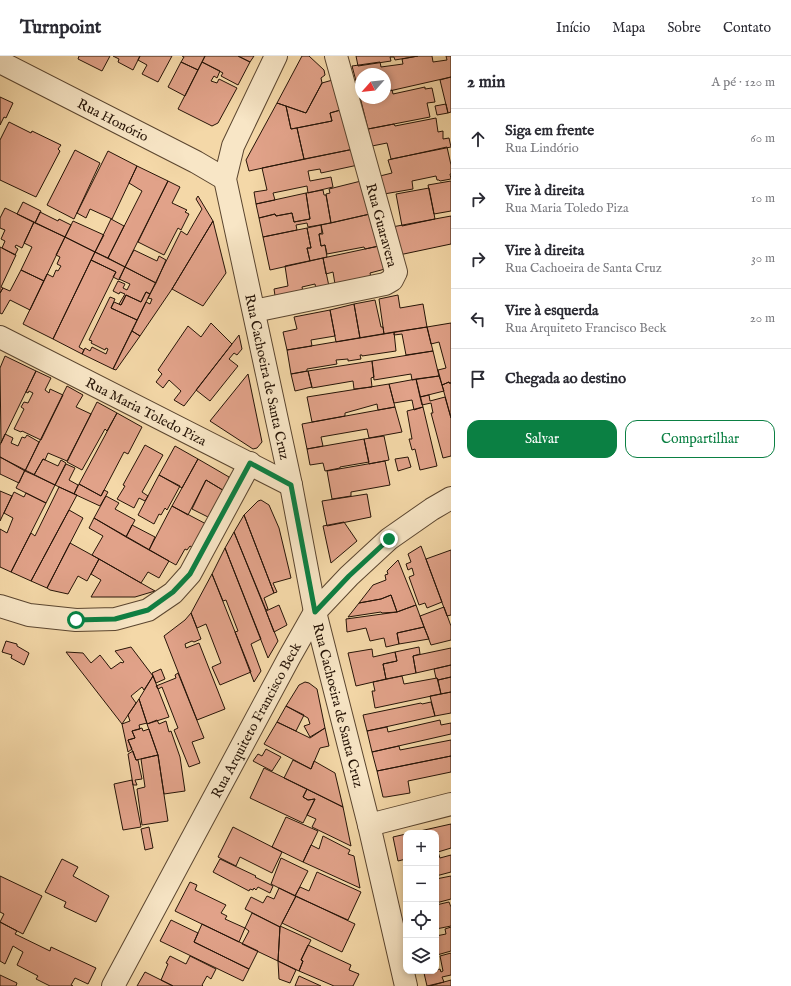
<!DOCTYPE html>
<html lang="pt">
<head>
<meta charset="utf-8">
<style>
  :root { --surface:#fff; --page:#f7f7f7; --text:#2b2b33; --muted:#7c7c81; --line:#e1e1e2; --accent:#0b8043 }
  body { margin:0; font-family:"IM FELL English",serif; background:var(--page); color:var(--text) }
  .controls { position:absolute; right:12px; bottom:12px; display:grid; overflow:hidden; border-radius:8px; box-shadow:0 2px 6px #0003 }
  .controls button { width:36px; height:36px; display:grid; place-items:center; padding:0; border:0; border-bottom:1px solid var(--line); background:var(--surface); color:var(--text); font:20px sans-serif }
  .compass { position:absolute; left:355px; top:12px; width:36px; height:36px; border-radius:50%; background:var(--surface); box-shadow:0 2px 6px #0003; rotate:243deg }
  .stop { position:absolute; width:12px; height:12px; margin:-9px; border:3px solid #0b8043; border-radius:50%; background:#fff }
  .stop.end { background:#0b8043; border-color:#fff; box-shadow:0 1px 4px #0008 }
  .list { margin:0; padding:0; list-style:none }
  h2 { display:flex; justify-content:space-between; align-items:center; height:52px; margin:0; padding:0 16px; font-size:17px }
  h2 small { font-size:13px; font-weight:400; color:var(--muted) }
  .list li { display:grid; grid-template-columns:26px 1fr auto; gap:12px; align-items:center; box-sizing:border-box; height:60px; padding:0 16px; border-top:1px solid var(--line) }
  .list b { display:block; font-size:15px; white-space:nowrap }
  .list p { margin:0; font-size:13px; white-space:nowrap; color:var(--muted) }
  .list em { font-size:13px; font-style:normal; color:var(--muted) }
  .actions { display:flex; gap:8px; padding:12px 16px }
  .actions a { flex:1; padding:9px 0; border:1px solid var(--accent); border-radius:12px; text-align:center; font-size:14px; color:var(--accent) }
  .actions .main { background:var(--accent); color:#fff }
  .icon { flex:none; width:22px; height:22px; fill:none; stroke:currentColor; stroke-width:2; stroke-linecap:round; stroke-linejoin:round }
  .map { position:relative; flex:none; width:451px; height:930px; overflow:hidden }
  header { display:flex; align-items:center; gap:24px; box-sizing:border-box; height:56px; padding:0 20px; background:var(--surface); border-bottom:1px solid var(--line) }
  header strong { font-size:19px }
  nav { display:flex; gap:22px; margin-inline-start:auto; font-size:14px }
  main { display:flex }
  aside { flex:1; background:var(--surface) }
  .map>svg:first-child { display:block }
</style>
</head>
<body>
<header>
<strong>Turnpoint</strong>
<nav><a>Início</a><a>Mapa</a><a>Sobre</a><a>Contato</a></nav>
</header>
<main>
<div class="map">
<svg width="451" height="930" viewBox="0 0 451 930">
  <rect width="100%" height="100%" fill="#f4d8a8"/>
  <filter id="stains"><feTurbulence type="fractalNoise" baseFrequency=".005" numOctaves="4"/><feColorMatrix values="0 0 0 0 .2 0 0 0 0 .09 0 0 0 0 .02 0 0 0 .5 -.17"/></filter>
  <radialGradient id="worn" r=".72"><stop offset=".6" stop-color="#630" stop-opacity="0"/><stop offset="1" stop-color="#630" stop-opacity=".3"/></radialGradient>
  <path fill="#e1a289" stroke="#261407" d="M79,0H110L102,15L78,3Z
    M113,0H140L133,14L118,6L119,3Z
    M140,0H172L158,26L142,18L147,9L138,4Z
    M182,0H205L198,14L181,6L184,1Z
    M205,0H238L250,6L238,29L221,20L223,17L202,6Z
    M238,0H254L250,6Z
    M302,0H309L324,14L325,19L321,22L322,27L306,57L277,47Z
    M356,0H418L395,4L394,1H390L391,5L358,10Z
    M418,0H432L433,6L447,4L446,0H451V21L385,36V18H361V25H356L352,10L380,6L381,11L403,8L402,3Z
    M181,6L198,14L185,40L168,31Z
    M202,6L220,15L217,22L214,20L211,25L217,27L219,23L237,32L218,67L212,70L178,53Z
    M451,21V56L448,57L440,24Z
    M336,23L344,53L330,57L332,65L291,73L286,50L306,57L322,27Z
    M425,31V33L432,32L435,46L427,47L430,61L368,73L360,41L361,42H385V36L392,34L393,38Z
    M0,41L13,47L6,62L4,61L0,69Z
    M277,47L286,50L291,73L297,72L304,103L249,115L246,104Z
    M446,48L448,57L437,59L435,50Z
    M344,53L354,93L304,103L297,72L332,65L330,57Z
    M436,62L438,76L443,75V83L449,82L451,91L391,103L387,87L372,90L368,73L394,68L395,70Z
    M9,66L31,77L32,75L61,89L58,93L60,95L36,141L0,124V84Z
    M447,91L451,109V118H450L451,123L440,125L439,124H437L436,120L412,125L413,133L384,138L380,120L392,117L388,104Z
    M354,93L358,109L321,117L320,113L308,115L310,125L331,121L333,131L308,137L307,130L273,137L275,144L256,148L254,136L267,134L262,112Z
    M75,94L100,107L74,163L47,149Z
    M108,95L137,110L112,163L90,153L86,162L77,157Z
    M137,110L168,125L125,211L108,202L142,135L129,127Z
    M168,125L180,131L172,147L187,154L185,156L189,158L181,174L178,172L164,199L138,186Z
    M361,125L370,158L331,167L326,138L330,137L329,133Z
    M451,125V155L434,158L428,129Z
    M429,132L435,163L402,170L396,138Z
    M323,134L324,139H326L331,167L308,171L307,167L296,169L297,174L263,181L259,162L275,158L276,160L292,157L294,166L310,163L306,137Z
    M306,137L310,163L294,166L292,157L276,160L275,158L259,162L256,148Z
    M198,140L213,165L172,233L140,280L132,275L146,246L150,248L152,243L148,242L181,175L187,179L202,153L196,143Z
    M23,146L41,155L35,167L17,158Z
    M5,152L34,166L22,192L16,189L15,191L18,193L15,199L2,192L5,185L1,183L5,174L0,172V162Z
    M40,156L58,165L59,163L71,169L65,181L35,167Z
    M370,158L379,190L365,193L364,191L327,198L325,189L321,190L319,178H323L321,169Z
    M451,160V188L399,199L392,171Z
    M111,163L124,170L108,202L95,196Z
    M73,165L104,179L95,196L65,181Z
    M213,165L226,217L203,250L172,233Z
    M34,166L65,181L44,225L21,214L32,191L24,187Z
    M321,169L322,177L319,178L321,190L325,189L327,201L310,205L307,192H311L307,172Z
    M307,172L311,192H307L310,205L270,214L263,181Z
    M65,181L95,196L53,283L23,268L47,218L53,221L56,214L58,215L61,210L57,208L60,201L56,199Z
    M379,190L385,213L370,217L372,226L336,234L333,216L326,218L323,202Z
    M0,191L16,199L1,231L3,232L0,237Z
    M134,194L157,205L159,200L166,204L156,227L125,211Z
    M95,196L125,211L119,224L113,221L116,216L91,204Z
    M323,202L330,235L317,238L315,228L302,231L304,240L276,246L274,233L288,230L285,210Z
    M91,204L116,216L79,291L84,294L82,298L53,283Z
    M125,211L156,227L150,238L146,236L141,246L126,239L121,249L119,248L125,238L120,236L119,238L113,235L118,225L125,228L123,232L127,234L130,228L119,223Z
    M21,214L44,225L30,254L10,244L2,258L0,257V237L3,232L10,235Z
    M146,236L150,238L137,264L111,252L114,246L121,249L126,239L141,246Z
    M398,239L400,252L423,248L427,271L384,278L379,243Z
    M110,241L115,243L111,252L137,264L113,313L82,298L85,292L90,295L92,291L106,298L108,293L106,292L105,294L91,287L92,285L89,284Z
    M375,244L381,271H383L384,278L360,282L354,248Z
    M354,248L360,282L336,286L330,254Z
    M330,254L335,280L311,284L312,290L287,294L283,276L297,273L294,261Z
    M211,267L232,288L184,350L174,344L181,335L169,324L163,332L156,326L162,318L158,314L188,270L201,281Z
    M451,267V327H449V326L442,329L438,314L446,312L439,286L431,288L427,271Z
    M427,271L433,295L406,299L402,278L394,279V276Z
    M132,275L140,280L116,314L113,313Z
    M394,276L396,295L362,300V299H360L361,303L348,305V303L336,304L337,308L307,313V315L291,318L287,294Z
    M239,279L242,293L237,299L234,297L229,303L238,310L210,345L196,334Z
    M433,295L439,320L412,324L411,318L374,324L372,305Z
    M5,300L36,315L1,387L0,312Z
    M372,305L374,321L371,322L372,331L354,333L353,325L312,332L308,315Z
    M36,315L51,322L45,334L49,337L50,333L63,339L41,384L22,375L21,376L14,373L24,353L21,351L24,346L28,347L33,337L29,335L28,337L26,336Z
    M308,315L312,331L295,335L291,318Z
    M248,318L262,386L257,392L253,393L210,365Z
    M439,320L444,335L420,341L416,323Z
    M416,323L423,351L414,354L412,344L394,347L389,328Z
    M449,326V327H451V362L442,329Z
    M389,328L395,351L378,354L377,348L345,357V360L312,366L307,341Z
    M67,330L83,339L76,351L91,358L67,405L48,397L45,404L43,403L34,419L25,415Z
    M429,339L430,345L445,341L451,362V400L443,402L431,357H433L431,347L422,349L420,341Z
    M97,346L117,357L107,375L105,373L82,414L67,406Z
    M395,351L402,376L369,382L367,373L321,381L323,390L307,393L302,368Z
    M423,351L437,410L420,414L415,393L412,394L409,383H412L407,355Z
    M117,357L142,371L128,398L124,396L101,440L79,428Z
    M5,378L13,382L11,387L18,390L22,381L25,382L27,379L39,386L25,415L0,401V389Z
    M384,380L389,404L369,408L364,383Z
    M364,383L369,406L340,411V412L325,415L323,407L310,409L307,393Z
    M145,389L163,399L142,436L148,440L145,445L139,442L134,452L117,443L125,430L123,429Z
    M175,390L198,403L182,432L159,419Z
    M0,401L25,414L19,427L0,418Z
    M408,401L411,411L398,415L395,403Z
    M43,403L58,410L61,404L66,407L55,429L34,419Z
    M198,403L229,421L226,436L206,424L188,459L172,450Z
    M385,405L390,429L351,436V440L332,443L327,415Z
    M66,408L75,412L69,424L78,429L74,438L55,429Z
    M25,414L55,429L46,447L16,432Z
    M159,419L180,430L167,454L165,452L161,459L159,458L154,468L138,459Z
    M206,424L226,436L212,463L192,453Z
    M79,428L101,440L104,434L108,436L100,450L74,438Z
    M59,431L77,439L31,525L11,516L31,477L35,480Z
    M0,435L12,440L0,465Z
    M14,436L24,441L26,437L46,447L11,516L0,511V473L7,477L13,462L4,457Z
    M367,438L371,461L327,470L322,445Z
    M106,440L119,447L115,453L135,464L126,481L94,462Z
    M261,444L269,449L279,472L291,522L273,527L277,536L274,537L244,459L258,445Z
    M172,450L208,469L195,493L190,490L187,494L185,493L176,509L149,494Z
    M69,454L83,462L47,532L31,525Z
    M244,459L274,537L264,542L268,553L266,554L234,476Z
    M94,462L169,505L159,522L148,516L141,527L92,499L103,480L89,472Z
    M344,466L357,485L331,507L323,470Z
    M132,469L155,481L149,494L126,481Z
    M234,476L278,585L268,602L225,492Z
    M70,487L99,503L87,525L78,520L68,538L50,534L47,532Z
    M421,490L442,546L427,552L425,547L419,549L409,521L414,519L412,512L408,514L406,508L411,506L408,498Z
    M225,492L261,583L251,588L261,615L254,626L235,576L238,575L226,544L223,545L212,518Z
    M451,494V559L447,560L426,503Z
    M99,503L155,535L135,541H91L101,524L91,518Z
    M398,504L416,549L397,556L391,539L381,543L359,547L373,529L386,524L385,519L388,518L387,515Z
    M212,518L251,616L220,629L212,611L221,607L206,568L197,572L191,557Z
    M391,539L397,556L382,557L381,556L348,561L359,547L381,543Z
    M279,549L287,569L274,576L266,555Z
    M416,549L424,571L397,577L399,588L386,591L384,582L370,585L366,572L347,576L346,563L397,556Z
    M444,551L451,570V584L431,589L420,560Z
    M191,557L201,583L194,586L192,585L185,588L186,592L199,587L225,653L197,664L164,580L185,564Z
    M424,571L429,583L399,588L397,577Z
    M6,585L17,588V590L29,597L24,609L11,602L12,599L2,596Z
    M131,591L153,620L144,634L142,631L131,640L136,647L122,668L66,596L83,597L91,607L100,599L111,613L121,606L122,607L124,606L115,595Z
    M419,591L420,598L413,600L416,617L386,623L383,608L397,605L395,596Z
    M451,592V609L416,617L413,600Z
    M372,593L373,601L395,596L397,605L383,608L386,623L356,630L348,597Z
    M451,609V621L438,624L437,622H436L434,613Z
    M161,613L165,623L156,627L152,617Z
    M178,617L204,682L192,686L200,707L189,711L174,674L178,672L162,631L158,633L156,630L176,622L175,619Z
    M153,620L169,661L147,668L139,643Z
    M402,620L404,628L437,622L441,638L375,652L372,635H375L373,626Z
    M451,621V636L441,638L438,624Z
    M305,626L309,627L317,633L325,672L310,681L304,670L310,668L308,662L286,650L299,629Z
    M451,636V657L435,660L430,640Z
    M139,643L147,667L139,669L140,673L132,675L135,682L128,684L132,693L128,696L122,668L130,665L128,659Z
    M431,646L435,660L367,675L363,659L421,647L422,648Z
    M286,650L304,659L296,675L277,666Z
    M157,664L159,668L166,665L169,676L171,675L180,701L185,735L164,738L158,699L147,668Z
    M440,664L441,669L451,667V678L372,696L367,675L387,671L388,676Z
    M277,666L310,682L325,672L329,690L320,692L311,713L264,688Z
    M142,672L143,675L149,673L158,699L136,704L128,684L135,682L132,675Z
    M451,684V700L377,715L372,696L399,690L400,694Z
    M266,693L281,701L272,715L253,705L258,698L262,700Z
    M133,695L136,704H138L142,723L135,724L137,729H133L128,698Z
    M158,699L168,765L142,769L137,733L145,731L141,703Z
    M451,700V716L408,725L410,737L386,741H383L377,715Z
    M293,704L311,713L314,705L335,717L343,751L284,722Z
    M264,712L307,733L303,741L308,744L315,743L303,767L250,742Z
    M132,724L141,771L123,774L114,728Z
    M307,733L343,751L351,790L312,771L316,763L307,759L315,743L308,744L303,741Z
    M286,761L318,775L303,806L272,791Z
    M451,768V792L438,796H436V777H411Z
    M149,771L153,792L145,794L141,773Z
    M233,771L282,796L272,817L240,801L236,810L218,801Z
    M406,778V803L398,805L393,781Z
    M323,780L350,794L348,798L354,800L360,832L303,806L311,789L319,793Z
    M436,796H438L440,802L451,799V816L436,820Z
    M281,802L308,815L295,840L271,828Z
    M62,803L78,811L73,820L109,840L96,866L64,851L66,846L45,836Z
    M220,803L256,820L255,821L273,830L270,837L258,831L256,834L254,832L253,834L250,833L249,835L213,816Z
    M317,816L361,836L348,864L295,840L300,831L309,835Z
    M0,820L42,840L23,878L0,866L4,858L0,856Z
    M451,820V843L436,847V823Z
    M190,826L197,829L195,834L226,849L221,857L227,860L225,863L245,872L239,886L175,855Z
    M279,832L296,840L280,871L245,853L251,841L263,847L267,840L274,843Z
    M296,840L355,868L342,896L282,867Z
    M449,846L451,851V870L436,873V849Z
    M252,857L280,871L278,905L242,888L249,875L245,872Z
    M171,864L198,877L194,886L249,913L243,925L160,885Z
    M0,866L17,875L15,878L50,895L51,891L96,912L88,928L75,922L71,929L73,930H50L36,923L38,920L17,909L23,896L13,890L5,908L0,905Z
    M202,868L258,895L249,913L194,886Z
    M280,870L311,884L301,904L303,905L299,915L278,905Z
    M451,871V895L437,899V901H436V880L446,878L445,873Z
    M308,889L351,909L349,914L359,918L353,930H334L299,915L303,905L301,904Z
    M451,897V919L442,921L444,926L427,930L424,917L440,913L441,916L443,915L440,900Z
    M170,900L186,908L190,900L216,913L211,923L207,920L202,929L203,930H173L161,924L168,908L166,907Z
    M278,905L296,914L290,927L279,923Z
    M145,916L173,930H137Z
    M0,919L17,927L16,930H0Z
    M299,920L321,930H295Z
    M451,924V930H430Z"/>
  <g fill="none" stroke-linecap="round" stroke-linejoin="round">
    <g stroke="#5a452f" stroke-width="24">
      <g id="minor">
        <path id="s1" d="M276,0L233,90L225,123L291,429L315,556L369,769L406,930"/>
        <path id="s2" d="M0,6L196,106L225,123"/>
        <path d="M254,255L385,228L392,224L396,216L336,0"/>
        <path id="s3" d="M0,281L291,429"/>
        <path d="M0,550L29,559L76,564L115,563L148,554L173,537L190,518L250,407"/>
        <path d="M369,769L451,748"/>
        <path id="s4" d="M113,930L290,600L315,556L349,520L389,483L432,453L451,442"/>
      </g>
    </g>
    <use href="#minor" stroke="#f8e6c6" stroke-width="22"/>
  </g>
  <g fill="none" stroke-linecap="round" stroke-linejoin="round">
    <path stroke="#0b8043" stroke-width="5" d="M76,564L115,563L148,554L173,536L190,518L250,407L291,429L315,556L349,520L389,483"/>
  </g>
  <g text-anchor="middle" stroke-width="3.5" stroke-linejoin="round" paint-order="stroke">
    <g font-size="14" fill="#261407" stroke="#f8e6c6">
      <text dy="5" stroke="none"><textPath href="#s2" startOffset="127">Rua Honório</textPath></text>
      <text transform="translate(382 169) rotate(75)" y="5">Rua Guaravera</text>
      <text dy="5" stroke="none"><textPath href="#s1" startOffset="336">Rua Cachoeira de Santa Cruz</textPath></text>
      <text dy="5" stroke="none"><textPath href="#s3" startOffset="164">Rua Maria Toledo Piza</textPath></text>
      <text dy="5" stroke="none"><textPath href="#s1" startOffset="672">Rua Cachoeira de Santa Cruz</textPath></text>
      <text dy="5" stroke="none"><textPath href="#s4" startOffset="302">Rua Arquiteto Francisco Beck</textPath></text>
    </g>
  </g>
  <rect width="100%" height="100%" filter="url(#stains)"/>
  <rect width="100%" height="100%" fill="url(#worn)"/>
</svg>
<div class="controls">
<button>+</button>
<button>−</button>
<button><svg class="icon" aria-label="locate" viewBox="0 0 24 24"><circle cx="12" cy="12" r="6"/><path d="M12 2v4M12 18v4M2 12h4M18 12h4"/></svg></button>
<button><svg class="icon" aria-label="layers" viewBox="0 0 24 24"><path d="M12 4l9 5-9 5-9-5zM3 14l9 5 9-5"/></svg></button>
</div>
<svg class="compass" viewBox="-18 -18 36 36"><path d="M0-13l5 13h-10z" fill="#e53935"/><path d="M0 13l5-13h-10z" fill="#7c7c81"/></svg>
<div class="stop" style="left:76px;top:564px"></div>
<div class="stop end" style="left:389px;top:483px"></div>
</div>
<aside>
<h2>2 min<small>A pé · 120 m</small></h2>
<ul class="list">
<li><svg class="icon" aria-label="ahead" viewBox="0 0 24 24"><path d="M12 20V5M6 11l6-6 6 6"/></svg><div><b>Siga em frente</b><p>Rua Lindório</p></div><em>60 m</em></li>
<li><svg class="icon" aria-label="right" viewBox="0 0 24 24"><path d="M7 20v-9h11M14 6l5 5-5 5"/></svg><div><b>Vire à direita</b><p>Rua Maria Toledo Piza</p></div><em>10 m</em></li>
<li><svg class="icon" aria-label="right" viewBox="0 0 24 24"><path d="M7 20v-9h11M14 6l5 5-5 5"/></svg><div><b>Vire à direita</b><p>Rua Cachoeira de Santa Cruz</p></div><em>30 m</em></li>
<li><svg class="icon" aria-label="left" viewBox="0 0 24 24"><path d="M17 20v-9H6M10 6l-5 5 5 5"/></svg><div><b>Vire à esquerda</b><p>Rua Arquiteto Francisco Beck</p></div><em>20 m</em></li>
<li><svg class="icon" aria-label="arrive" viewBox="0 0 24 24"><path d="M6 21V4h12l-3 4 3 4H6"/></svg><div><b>Chegada ao destino</b></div></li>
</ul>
<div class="actions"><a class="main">Salvar</a><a>Compartilhar</a></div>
</aside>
</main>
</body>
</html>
